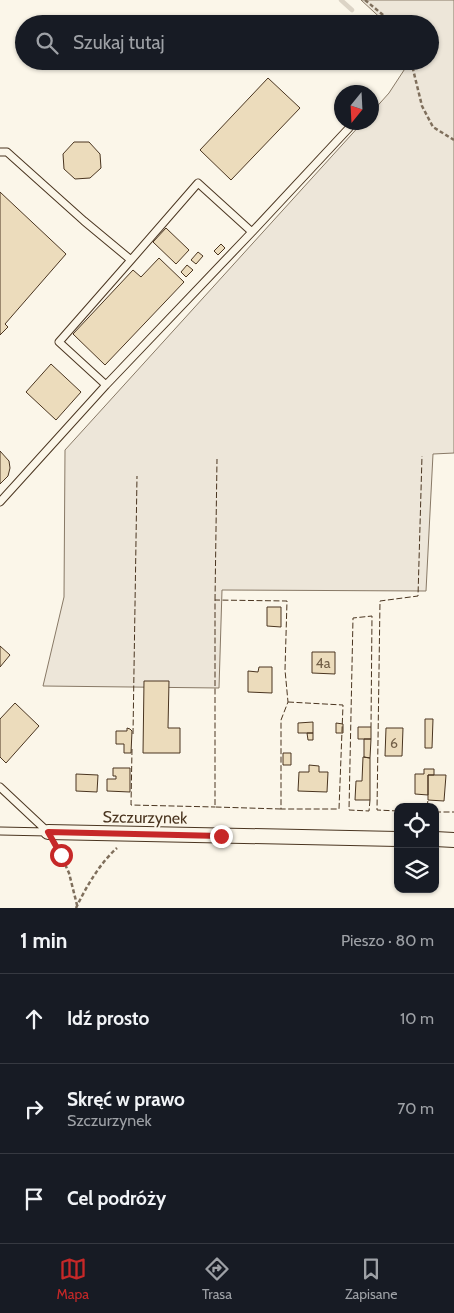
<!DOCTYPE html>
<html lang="pl">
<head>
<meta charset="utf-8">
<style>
  :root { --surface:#171b24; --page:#20242c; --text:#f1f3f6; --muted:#9ea1a6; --line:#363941; --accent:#c62828 }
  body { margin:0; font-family:Cabin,sans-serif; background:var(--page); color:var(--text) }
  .controls { position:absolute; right:15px; bottom:15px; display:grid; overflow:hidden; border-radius:10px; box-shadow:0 1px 4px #0004 }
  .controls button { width:45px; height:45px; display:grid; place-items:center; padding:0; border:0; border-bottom:1px solid var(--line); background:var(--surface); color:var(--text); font:25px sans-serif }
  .compass { position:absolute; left:334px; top:85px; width:45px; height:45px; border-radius:50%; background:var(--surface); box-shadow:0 1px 4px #0004; rotate:198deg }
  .stop { position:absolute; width:15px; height:15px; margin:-11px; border:4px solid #c62828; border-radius:50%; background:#fff }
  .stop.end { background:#c62828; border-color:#fff; box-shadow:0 1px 5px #0008 }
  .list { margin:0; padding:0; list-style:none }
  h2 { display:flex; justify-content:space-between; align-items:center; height:65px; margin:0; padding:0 20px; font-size:21px }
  h2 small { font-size:16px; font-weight:400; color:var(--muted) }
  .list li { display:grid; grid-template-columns:32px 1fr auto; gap:15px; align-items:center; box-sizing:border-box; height:90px; padding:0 20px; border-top:1px solid var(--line) }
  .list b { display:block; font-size:19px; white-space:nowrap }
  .list p { margin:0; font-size:16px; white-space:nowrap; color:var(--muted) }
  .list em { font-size:16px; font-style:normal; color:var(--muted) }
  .icon { flex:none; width:28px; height:28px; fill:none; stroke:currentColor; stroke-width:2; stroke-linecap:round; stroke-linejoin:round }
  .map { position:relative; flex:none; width:454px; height:908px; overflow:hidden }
  .search { position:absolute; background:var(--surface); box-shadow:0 1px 4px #0004; left:15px; right:15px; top:15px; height:55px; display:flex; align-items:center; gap:12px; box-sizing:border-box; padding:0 18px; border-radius:28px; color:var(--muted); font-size:19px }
  .sheet { height:335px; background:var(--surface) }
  nav { display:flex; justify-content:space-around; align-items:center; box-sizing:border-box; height:70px; border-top:1px solid var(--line); background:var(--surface); font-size:14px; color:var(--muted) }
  nav a { display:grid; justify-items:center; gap:2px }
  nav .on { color:var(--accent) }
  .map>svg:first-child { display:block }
</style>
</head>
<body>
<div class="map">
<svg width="454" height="908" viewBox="0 0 454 908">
  <rect width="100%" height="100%" fill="#fbf6e9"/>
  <path fill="#ede6d9" stroke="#887966" d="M361,0H454V453L433,454L426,591L222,590L219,688L43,686L64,597L65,450L362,123L372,122V112L389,93L410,61H430V24H387Z"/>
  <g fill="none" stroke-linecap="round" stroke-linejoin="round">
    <path stroke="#dcd4c6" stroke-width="4.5" d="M341,0L352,10"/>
  </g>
  <path fill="#ecdcbc" stroke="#4a3520" d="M268,78L300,108L231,180L200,150Z
    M74,142H89L100,154L101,168L90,178L75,179L64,169L63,154Z
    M0,192L66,254L5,324L8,327L0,335Z
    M166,228L189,250L176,264L153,242Z
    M221,244L225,248L218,255L214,251Z
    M198,252L203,256L196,264L191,260Z
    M159,258L184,282L105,365L73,334L133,270L141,277Z
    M187,265L193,270L186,277L181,272Z
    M51,364L81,392L56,420L26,392Z
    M0,451L9,461L10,468L8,476L0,484Z
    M267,607H281V627L267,626Z
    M0,646L10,655L0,667Z
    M312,652H335V674L312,673Z
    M259,667H272V693L248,692V671L258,672Z
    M144,681H169L168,728H180V753H143Z
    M15,703L39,726L6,763L0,757V719Z
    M425,719H433L432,748H425Z
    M313,722V733H298V723Z
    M336,723L343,724V733H336Z
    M358,727H371V739H358Z
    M127,728L130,729L132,731L131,753H124V744H116V731H127Z
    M386,728H403L402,756H385Z
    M307,733H313V740H308Z
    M364,739H371L370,758L364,757Z
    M283,753H291V765H283Z
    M363,757L370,758V800H355L356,781H362Z
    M309,765L319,766V772H328L327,792L298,791L299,772H309Z
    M113,768H130V792L107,791V779H116V776H113Z
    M424,769H434V775H428V795L415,794V774H424Z
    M76,774L98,775L97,792L76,791Z
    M428,775H446L444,801L428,800Z"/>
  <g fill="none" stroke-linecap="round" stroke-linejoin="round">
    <g stroke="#4a3520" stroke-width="9">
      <path id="service" d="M0,152H7L84,221L131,260L59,342L106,385L0,502
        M252,232L349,128
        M106,385L252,232L198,183L131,260
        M0,787L48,832
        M0,831L48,832"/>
    </g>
    <g stroke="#4a3520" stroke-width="16">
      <path id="minor" d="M48,832L398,839
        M435,839L454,840"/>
    </g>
    <path stroke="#7f6f5c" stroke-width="2.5" stroke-dasharray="4 2.5" stroke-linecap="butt" d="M365,0L394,24
      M411,61L422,106L433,127L454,140
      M57,847L69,873L77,905
      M76,908C86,887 100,863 117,848"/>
    <use href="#service" stroke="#fbf6e9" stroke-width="7"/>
    <use href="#minor" stroke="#fbf6e9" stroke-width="14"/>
    <path stroke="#4a3520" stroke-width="1" stroke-dasharray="6 2.5" stroke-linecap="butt" d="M215,600L217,459
      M288,702L343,705L339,809H281V720Z
      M133,734L137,476
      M132,749L131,805L215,807
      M370,800L369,811L349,810L353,618L372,616L371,727
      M427,807L428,800
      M281,809L215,807V600L287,601L285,670L288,702
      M398,811L377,810L380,601L418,596L422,456
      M435,812H454"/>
  </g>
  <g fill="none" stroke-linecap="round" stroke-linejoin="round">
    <path stroke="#c62828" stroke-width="6" d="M61,855L48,832L221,836"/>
  </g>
  <g text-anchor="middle" stroke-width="4" stroke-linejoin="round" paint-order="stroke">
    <g font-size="14" fill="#725f47">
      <text x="323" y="668">4a</text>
      <text x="394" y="748">6</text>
    </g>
    <g font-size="16" fill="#4a3520" stroke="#fbf6e9">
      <text transform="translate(145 817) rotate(1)" y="6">Szczurzynek</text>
    </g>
  </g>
</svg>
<div class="controls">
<button><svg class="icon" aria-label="locate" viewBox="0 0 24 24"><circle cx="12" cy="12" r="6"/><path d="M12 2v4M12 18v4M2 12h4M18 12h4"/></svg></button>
<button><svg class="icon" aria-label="layers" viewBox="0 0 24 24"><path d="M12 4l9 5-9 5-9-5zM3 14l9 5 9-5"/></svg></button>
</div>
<svg class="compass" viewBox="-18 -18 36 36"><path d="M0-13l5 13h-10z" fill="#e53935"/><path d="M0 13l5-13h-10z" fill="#9ea1a6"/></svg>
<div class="stop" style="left:61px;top:855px"></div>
<div class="stop end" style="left:221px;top:836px"></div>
<div class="search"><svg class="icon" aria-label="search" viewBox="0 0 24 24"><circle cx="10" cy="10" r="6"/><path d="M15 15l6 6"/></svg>Szukaj tutaj</div>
</div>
<section class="sheet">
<h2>1 min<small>Pieszo · 80 m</small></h2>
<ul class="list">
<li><svg class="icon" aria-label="ahead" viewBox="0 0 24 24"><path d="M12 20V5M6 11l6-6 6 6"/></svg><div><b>Idź prosto</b></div><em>10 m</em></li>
<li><svg class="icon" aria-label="right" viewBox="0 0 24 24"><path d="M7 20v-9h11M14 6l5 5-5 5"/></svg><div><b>Skręć w prawo</b><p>Szczurzynek</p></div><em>70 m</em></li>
<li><svg class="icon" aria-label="arrive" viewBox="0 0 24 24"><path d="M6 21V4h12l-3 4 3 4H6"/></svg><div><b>Cel podróży</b></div></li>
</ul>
</section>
<nav>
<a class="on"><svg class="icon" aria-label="map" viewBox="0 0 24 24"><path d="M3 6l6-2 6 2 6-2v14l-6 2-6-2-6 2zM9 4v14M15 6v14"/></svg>Mapa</a>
<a><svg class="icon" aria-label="directions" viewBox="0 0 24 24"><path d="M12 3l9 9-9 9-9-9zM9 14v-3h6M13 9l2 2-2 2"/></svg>Trasa</a>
<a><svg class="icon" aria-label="saved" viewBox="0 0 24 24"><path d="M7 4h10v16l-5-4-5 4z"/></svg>Zapisane</a>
</nav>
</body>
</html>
